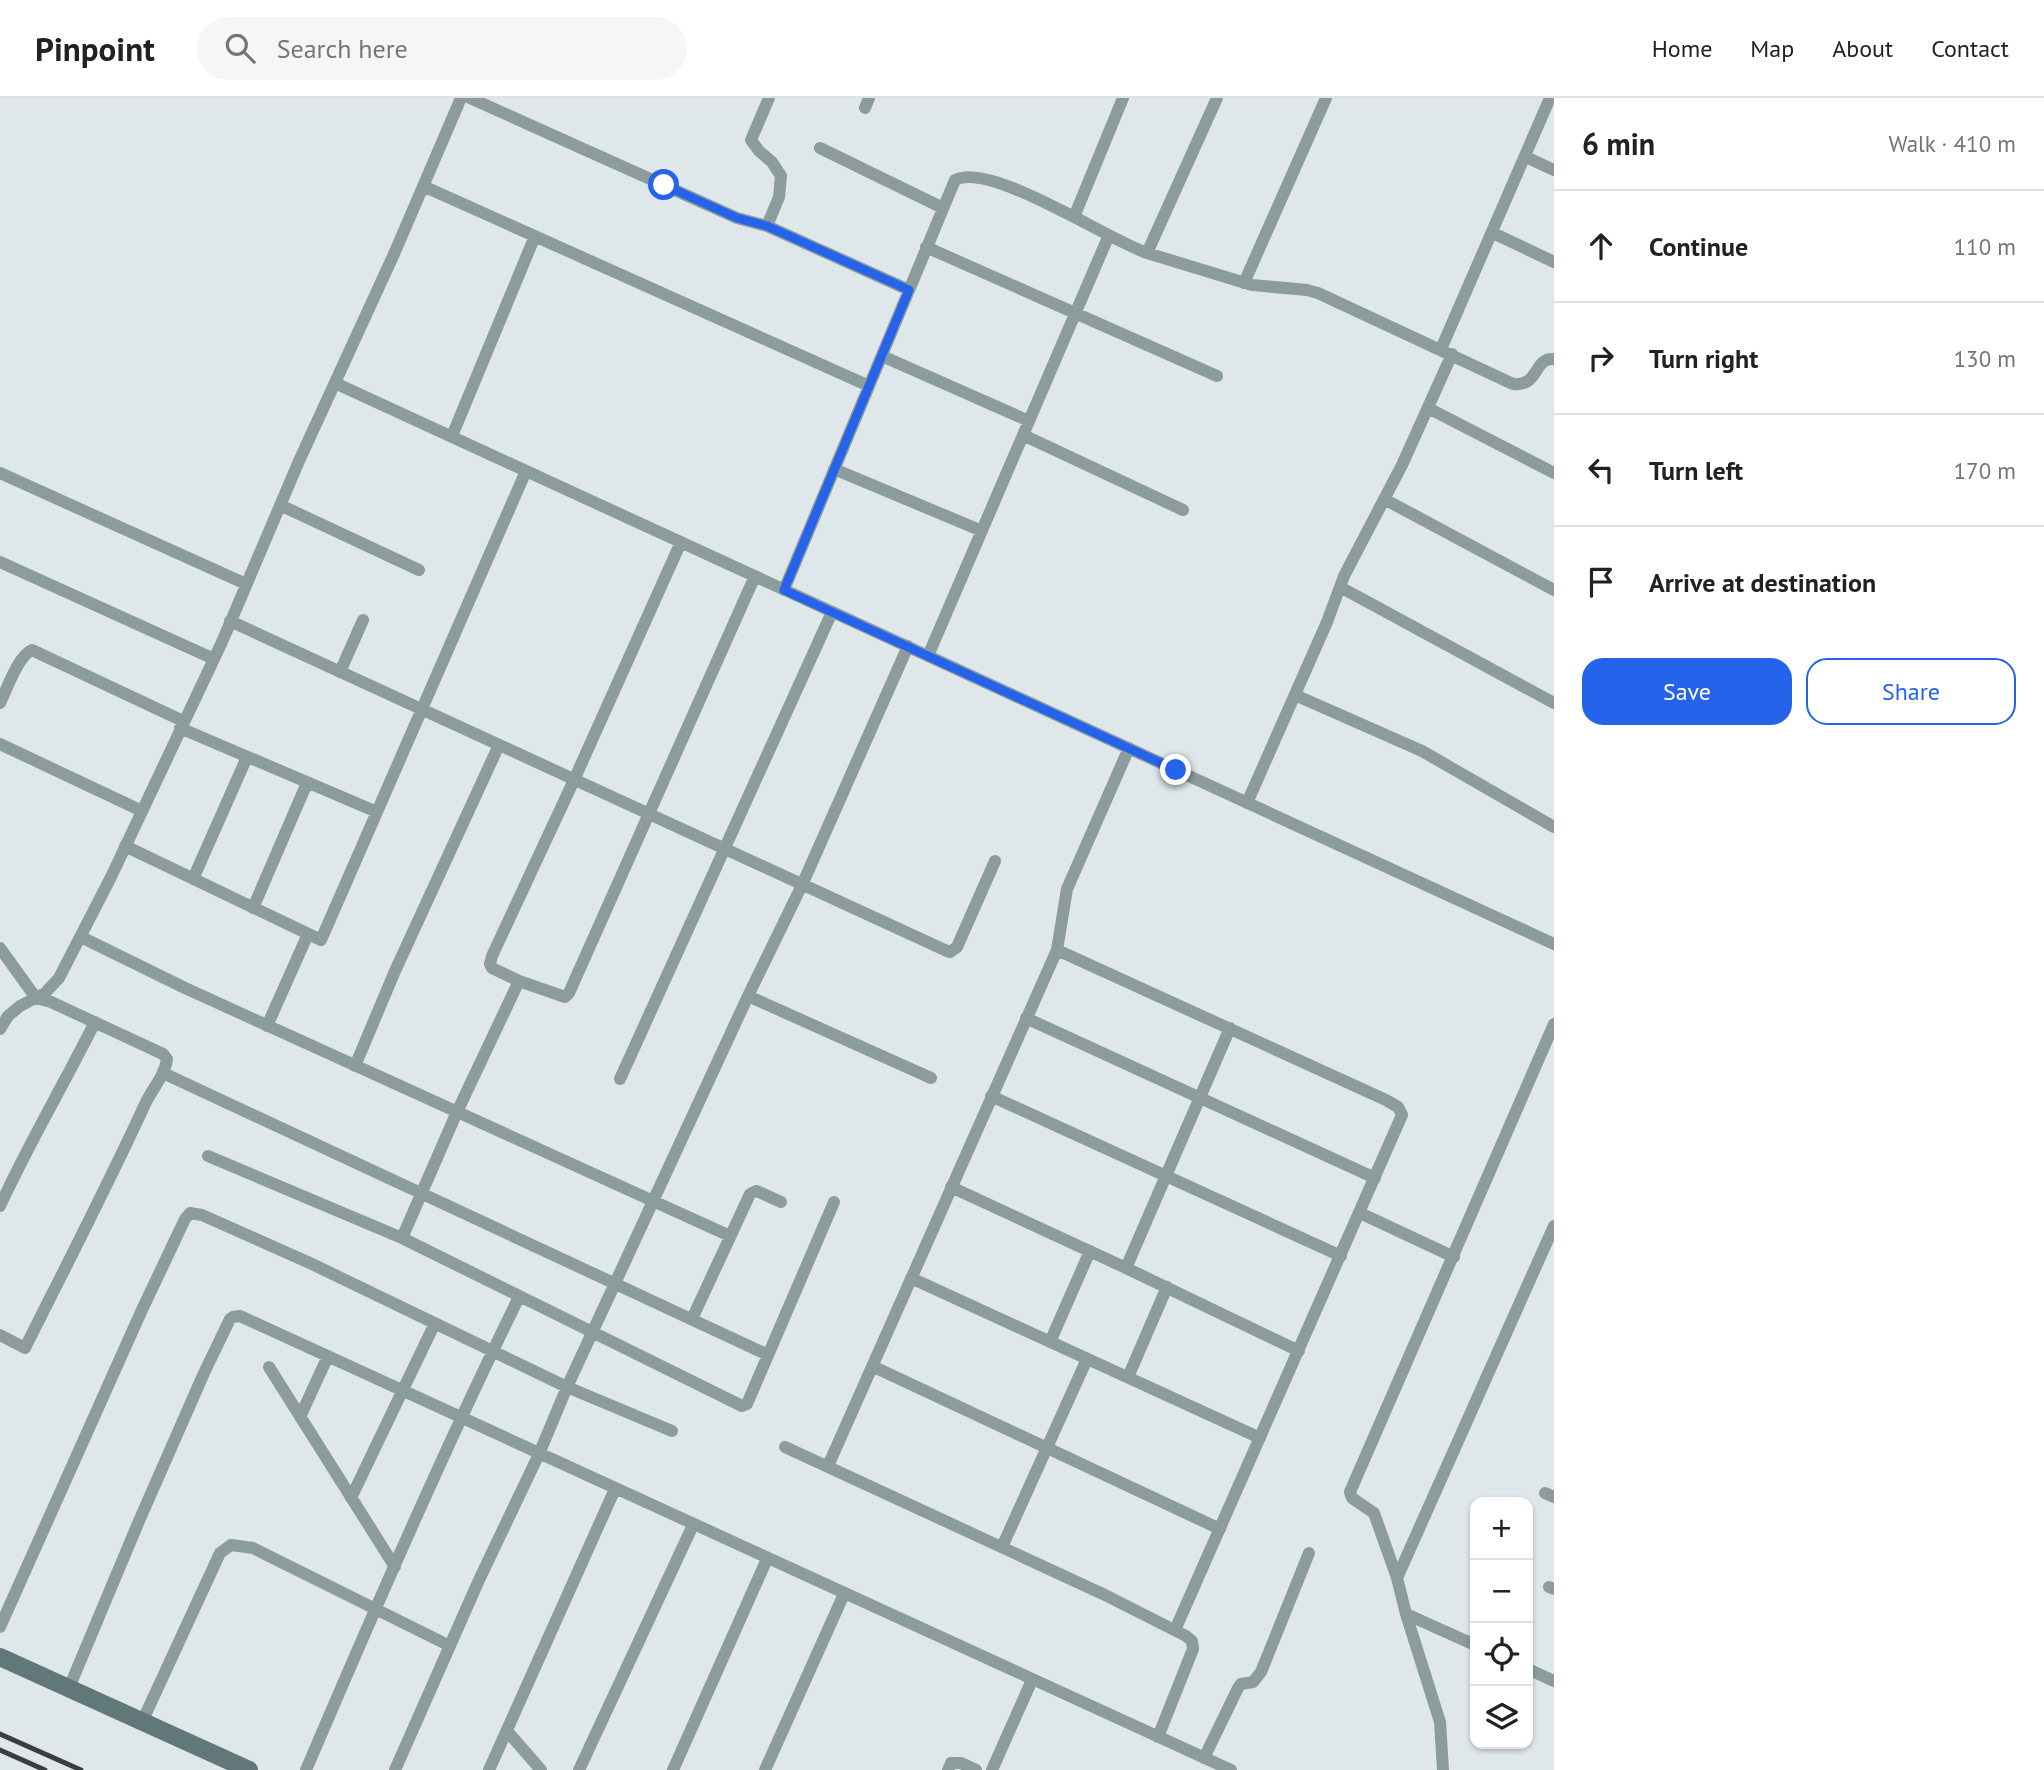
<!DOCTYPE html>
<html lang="en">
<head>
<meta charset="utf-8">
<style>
  :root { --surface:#fff; --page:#f6f6f6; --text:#202124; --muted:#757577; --line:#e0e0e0; --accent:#2563eb }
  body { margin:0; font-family:"PT Sans",sans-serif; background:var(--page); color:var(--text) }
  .controls { position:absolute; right:21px; bottom:21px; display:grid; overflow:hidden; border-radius:14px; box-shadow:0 2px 5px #0004 }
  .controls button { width:63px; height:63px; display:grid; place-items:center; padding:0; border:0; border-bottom:2px solid var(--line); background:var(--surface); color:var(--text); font:35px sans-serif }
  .stop { position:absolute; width:21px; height:21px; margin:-16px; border:5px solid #2563eb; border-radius:50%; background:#fff }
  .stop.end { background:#2563eb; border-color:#fff; box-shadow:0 2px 7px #0008 }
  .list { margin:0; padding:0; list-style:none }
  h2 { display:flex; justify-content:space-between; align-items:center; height:91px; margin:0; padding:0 28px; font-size:30px }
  h2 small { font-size:23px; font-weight:400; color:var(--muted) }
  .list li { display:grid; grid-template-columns:46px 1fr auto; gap:21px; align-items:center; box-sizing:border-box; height:112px; padding:0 28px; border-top:2px solid var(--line) }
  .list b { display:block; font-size:26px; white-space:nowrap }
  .list em { font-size:23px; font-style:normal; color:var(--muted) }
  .actions { display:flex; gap:14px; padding:21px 28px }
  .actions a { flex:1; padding:16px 0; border:2px solid var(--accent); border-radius:21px; text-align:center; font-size:24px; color:var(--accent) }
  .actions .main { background:var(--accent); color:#fff }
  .icon { flex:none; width:38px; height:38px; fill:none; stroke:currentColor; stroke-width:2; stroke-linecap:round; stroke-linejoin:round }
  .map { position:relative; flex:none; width:1554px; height:1672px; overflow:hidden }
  header { display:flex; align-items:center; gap:42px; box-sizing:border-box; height:98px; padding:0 35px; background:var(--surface); border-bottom:2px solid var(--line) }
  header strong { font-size:33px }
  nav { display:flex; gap:38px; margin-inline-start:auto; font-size:24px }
  .search { width:490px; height:63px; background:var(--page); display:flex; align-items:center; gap:18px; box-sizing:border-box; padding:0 24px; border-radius:38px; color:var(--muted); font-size:26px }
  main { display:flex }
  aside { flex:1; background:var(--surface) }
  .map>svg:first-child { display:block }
</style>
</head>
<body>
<header>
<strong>Pinpoint</strong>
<div class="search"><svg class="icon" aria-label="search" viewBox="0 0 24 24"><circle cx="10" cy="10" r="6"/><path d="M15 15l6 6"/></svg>Search here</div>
<nav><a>Home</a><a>Map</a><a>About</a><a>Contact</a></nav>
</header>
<main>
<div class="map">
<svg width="1554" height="1672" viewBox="0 0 1554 1672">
  <rect width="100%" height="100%" fill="#dfe7ea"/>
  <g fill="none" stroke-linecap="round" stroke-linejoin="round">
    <path stroke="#8c9c9c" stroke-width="12" d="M470,0L737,120L767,128L909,192
      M865,10L869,0
      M820,50L943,110
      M1526,59L1554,72
      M423,88L869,288
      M1074,119L1123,0
      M767,128L779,99L781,78L772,64L759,53L751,42L769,0
      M1493,135L1554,164
      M926,149L1217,278
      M1147,155L1217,0
      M1244,185L1326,0
      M1441,251L1550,0
      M882,258L1029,323
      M335,285L1554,846
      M1428,310L1554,375
      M1023,337L1183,412
      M452,338L535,138
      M834,371L982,433
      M0,375L246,486
      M1384,401L1554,492
      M280,407L419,472
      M681,444L574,682L492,858L490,866L492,870L519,883L565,899L569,895L755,478
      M0,464L214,561
      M1340,489L1554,605
      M784,492L955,82C990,63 1108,142 1147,155L1252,187L1307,192L1318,195L1513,286C1539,289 1534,259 1554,261
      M230,523L947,853L950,854L957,849L995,763
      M928,558L1109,137
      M340,574L363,522
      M1295,597L1422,653L1554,729
      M0,605C7,591 18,558 32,552L183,623
      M180,630L377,714
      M0,646L142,713
      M1247,705L1327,524L1344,478L1402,367L1452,256
      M125,748L321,842L526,373
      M193,781L247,659
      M253,810L307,685
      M81,839L185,890L730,1138
      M0,850L36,900L51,904L163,956L167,961C165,977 153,990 146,1004C108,1087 66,1168 25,1250L0,1237
      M1057,852L1386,1002L1398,1009L1402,1017L1175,1532
      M748,898L931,980
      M1026,920L1375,1080
      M267,928L308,836
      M0,931L8,918L20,908L45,895L59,880L111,779L222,544L299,363L394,156L461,0
      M355,968L395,873L499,647
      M163,975L768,1257
      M620,981L832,514
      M991,998L1341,1158
      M208,1058L402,1140L742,1308L747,1306L834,1104
      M951,1089L1126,1170L1299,1253
      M0,1108C29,1045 64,986 95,924
      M1360,1115L1454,1159
      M402,1140L457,1014L519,883
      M1126,1170L1230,930
      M911,1180L1260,1340
      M692,1221L750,1096L756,1093L759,1094L781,1104
      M1050,1244L1090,1153
      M872,1268L1220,1431
      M269,1269L395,1469
      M1128,1279L1167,1189
      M300,1319L328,1258
      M785,1349L1105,1497L1186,1538L1192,1543L1193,1551L1158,1639
      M828,1368L1057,852L1067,791L1129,650
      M1545,1395L1554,1399
      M351,1400L435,1225
      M1002,1449L1087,1261
      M1397,1480L1554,1128
      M1549,1489L1554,1491
      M1406,1516L1475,1547
      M0,1529L141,1214L185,1121L190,1115L202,1117L312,1166L567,1289L672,1333
      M1528,1571L1554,1583
      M69,1590L139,1423L204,1275L230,1221L233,1219L240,1218L1231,1672
      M142,1624L220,1455L231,1447L253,1450L450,1548
      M507,1633L541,1672
      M1204,1660L1238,1590L1241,1586L1253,1584L1261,1574L1309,1455
      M306,1672C374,1513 443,1354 519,1199
      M395,1672L479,1482L539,1356L567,1289L748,898L802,787L908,548
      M489,1672L615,1391
      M579,1672L693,1427
      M673,1672L767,1461
      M765,1672L844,1496
      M948,1672L951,1665H961L976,1672
      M992,1672L1032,1582
      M1443,1672L1440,1624L1406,1516L1397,1480L1374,1415L1352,1400L1350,1394L1554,926"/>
    <path stroke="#617879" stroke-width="18" d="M0,1559L249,1672"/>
    <path stroke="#393d3e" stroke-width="5" d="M0,1636L81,1672
      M0,1652L45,1672"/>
  </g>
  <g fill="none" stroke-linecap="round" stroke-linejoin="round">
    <path stroke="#2563eb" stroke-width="9" d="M664,87L737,120L767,128L909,192L784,492L1176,672"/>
  </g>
</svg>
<div class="controls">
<button>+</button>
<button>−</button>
<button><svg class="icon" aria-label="locate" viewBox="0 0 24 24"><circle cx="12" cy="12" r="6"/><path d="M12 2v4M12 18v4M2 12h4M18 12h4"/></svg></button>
<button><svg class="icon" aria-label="layers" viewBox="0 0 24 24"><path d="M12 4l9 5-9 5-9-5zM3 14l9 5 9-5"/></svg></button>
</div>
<div class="stop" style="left:664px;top:87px"></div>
<div class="stop end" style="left:1176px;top:672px"></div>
</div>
<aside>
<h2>6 min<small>Walk · 410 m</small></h2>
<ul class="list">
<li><svg class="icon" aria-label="ahead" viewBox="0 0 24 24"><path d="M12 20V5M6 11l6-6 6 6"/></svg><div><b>Continue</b></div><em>110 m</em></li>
<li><svg class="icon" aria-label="right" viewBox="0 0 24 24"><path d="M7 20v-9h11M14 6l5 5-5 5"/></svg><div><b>Turn right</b></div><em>130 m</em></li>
<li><svg class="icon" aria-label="left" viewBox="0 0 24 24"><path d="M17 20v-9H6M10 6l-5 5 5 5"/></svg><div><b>Turn left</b></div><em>170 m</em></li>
<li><svg class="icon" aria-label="arrive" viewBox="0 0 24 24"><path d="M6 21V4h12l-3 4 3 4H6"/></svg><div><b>Arrive at destination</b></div></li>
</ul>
<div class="actions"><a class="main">Save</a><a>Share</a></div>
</aside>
</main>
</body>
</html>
